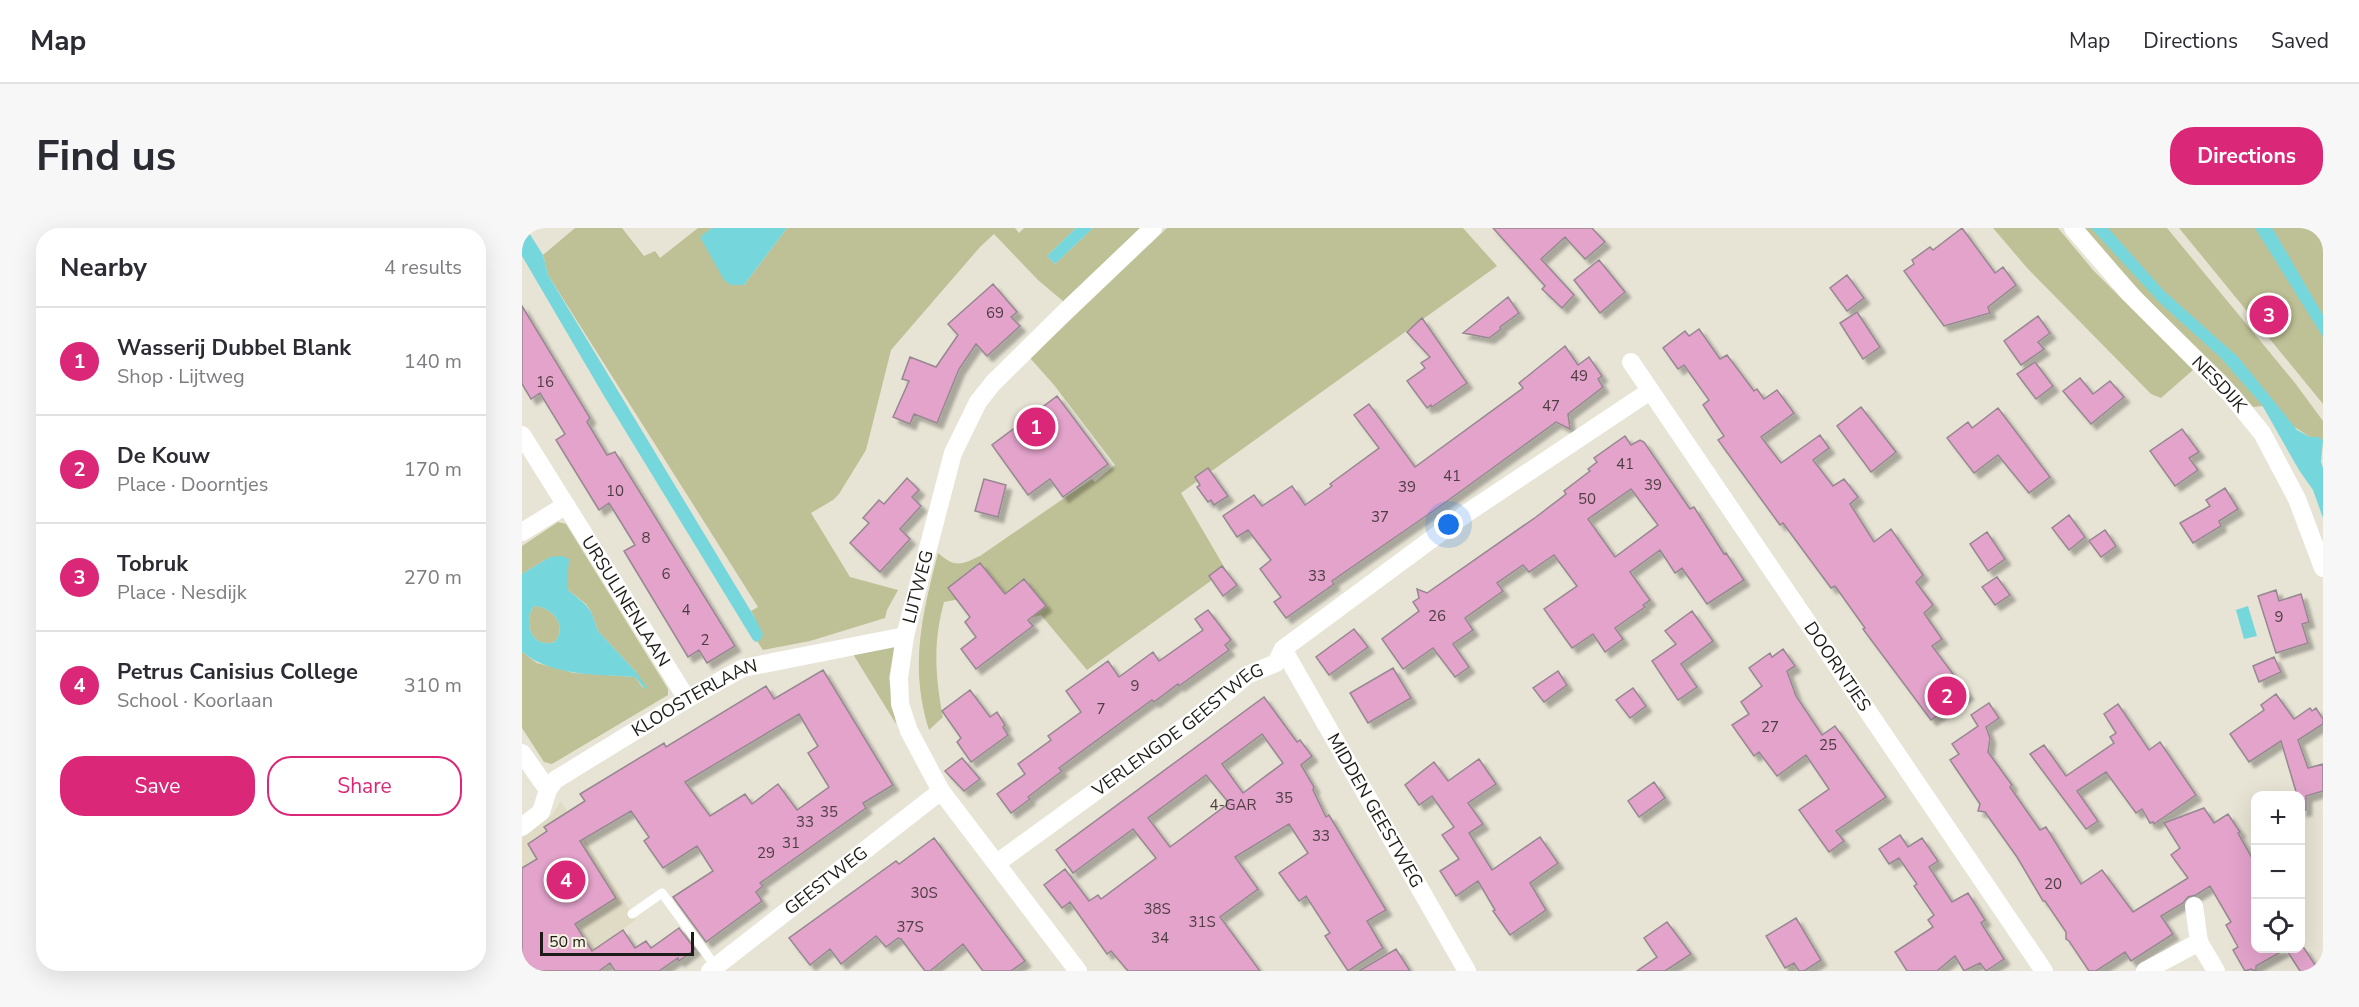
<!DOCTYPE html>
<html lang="en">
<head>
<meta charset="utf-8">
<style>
  :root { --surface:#fff; --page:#f7f7f7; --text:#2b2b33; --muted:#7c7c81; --line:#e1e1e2; --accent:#db2777 }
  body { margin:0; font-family:"Nunito Sans",sans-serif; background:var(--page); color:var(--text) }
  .controls { position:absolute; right:18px; bottom:18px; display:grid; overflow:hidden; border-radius:12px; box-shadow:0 6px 24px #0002 }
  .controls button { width:54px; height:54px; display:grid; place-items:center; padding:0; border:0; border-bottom:2px solid var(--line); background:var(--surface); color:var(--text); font:30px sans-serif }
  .scale { position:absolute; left:18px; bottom:15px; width:154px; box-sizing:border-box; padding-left:6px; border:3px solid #1d1c16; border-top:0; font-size:16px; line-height:21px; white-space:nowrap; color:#1d1c16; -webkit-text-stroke:4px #f5f1e2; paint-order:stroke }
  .you { position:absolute; left:927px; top:297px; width:21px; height:21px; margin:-15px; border:4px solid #fff; border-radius:50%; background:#1a73e8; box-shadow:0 0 0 9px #1a73e833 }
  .badge { display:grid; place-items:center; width:39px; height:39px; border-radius:50%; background:var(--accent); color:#fff; font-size:20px; font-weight:700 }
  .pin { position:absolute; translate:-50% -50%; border:3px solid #fff; box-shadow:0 2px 6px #0006 }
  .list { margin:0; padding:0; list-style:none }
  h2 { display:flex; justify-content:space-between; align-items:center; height:78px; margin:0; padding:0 24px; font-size:26px }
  h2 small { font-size:20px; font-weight:400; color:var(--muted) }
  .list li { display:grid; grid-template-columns:39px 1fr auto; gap:18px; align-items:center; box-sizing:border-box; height:108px; padding:0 24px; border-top:2px solid var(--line) }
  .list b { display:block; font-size:22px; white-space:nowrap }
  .list p { margin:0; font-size:20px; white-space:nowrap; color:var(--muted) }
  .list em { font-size:20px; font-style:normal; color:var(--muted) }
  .actions { display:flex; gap:12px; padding:18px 24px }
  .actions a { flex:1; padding:14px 0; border:2px solid var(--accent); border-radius:24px; text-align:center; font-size:21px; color:var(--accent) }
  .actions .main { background:var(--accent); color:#fff }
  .icon { flex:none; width:33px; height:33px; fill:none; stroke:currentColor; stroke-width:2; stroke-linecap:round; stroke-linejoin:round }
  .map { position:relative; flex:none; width:1801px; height:743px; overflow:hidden; border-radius:24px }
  header { display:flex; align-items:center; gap:36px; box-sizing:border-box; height:84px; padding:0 30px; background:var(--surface); border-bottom:2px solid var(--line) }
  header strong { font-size:28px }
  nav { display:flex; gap:33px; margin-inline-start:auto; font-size:21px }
  .intro { display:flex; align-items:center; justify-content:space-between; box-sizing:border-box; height:144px; padding:0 36px }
  h1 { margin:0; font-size:42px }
  .button { padding:15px 27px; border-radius:24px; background:var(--accent); color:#fff; font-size:21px; font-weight:700 }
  main { display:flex; gap:36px; padding:0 36px }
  aside { flex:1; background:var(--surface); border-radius:24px; box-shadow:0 6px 24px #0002 }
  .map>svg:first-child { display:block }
</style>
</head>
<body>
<header>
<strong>Map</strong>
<nav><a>Map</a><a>Directions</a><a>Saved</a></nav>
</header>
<div class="intro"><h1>Find us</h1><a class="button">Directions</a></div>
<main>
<aside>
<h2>Nearby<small>4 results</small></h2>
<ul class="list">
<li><span class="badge">1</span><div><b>Wasserij Dubbel Blank</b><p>Shop · Lijtweg</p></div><em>140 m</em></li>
<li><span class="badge">2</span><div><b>De Kouw</b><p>Place · Doorntjes</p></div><em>170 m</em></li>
<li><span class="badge">3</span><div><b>Tobruk</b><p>Place · Nesdijk</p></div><em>270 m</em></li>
<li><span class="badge">4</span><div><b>Petrus Canisius College</b><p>School · Koorlaan</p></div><em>310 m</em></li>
</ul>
<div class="actions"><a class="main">Save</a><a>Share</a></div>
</aside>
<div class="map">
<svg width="1801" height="743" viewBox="0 0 1801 743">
  <defs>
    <filter id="shadow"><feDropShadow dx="5.5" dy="5.5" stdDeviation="1.5" flood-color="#0004"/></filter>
  </defs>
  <rect width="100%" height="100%" fill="#e7e4d5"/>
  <path fill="#e0dbc4" d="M39,573L114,692L41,743H0V611L3,606L30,587Z"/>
  <path fill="#bec095" d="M53,0H100L122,28L133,23L138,30L176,0H190L179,9L222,57L265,0H493L497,5L502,0H554L525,28L533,36L571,0H619L542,74L516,52L472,6L458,19L369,122L344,222L317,266L311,272L289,285L328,349L376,362L365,382L363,390L288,413L241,422L235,413L239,411L233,390L229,383L236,379L26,47L21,27Z
    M645,0H941L975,38L659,265L704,342L565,442L519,387L505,391L438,371L422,374C411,414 413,449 421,489L407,502C387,439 400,387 416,325C433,340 439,337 458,328L570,251L573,254L593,237L532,157L508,130Z
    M1471,0H1536L1571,42L1671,142L1639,170L1629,166L1506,41Z
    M1560,0H1645L1773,155L1801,193V212L1796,209H1788L1740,178L1731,179L1704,148L1627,73Z
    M1657,0H1801V176Z
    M36,294L44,296L146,461V467L30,536L22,534L0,500V424L15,435L52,445L113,449L122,461L114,444L76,403L69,384L64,376L46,362L28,329L0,346V318Z
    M12,378C30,379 46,397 33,414C10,421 0,395 12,378Z
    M373,415L367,450L374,496L331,426Z"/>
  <path fill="#75d6dc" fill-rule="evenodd" d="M0,0H4L21,27L26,47L233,390L241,406L239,411L234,414L231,412L82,168L0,28Z
    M190,0H265L222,57H209L202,52L178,9Z
    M554,0H571L533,36L525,28Z
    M1569,0H1586L1642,63L1716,129L1775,202L1788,209H1796L1801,212L1799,234L1801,240V290L1791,262L1777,242L1740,177L1699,130L1637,74Z
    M1733,0H1750L1752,3L1801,87V109Z
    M41,328L47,331L45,356L46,362L63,376L69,384L76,403L114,444L125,460L123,461L113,449C74,446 32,449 0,424V346L28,329ZM12,378C30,379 46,397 33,414C10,421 0,395 12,378Z
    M1726,378L1735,408L1722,411L1714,382Z"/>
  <path fill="#e3a3cb" stroke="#968890" stroke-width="1.5" fill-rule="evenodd" filter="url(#shadow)" d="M971,0H1070L1083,14L1063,31L1043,9L1019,31L1052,67L1040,80L1020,61L1023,58Z
    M1440,0L1473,45L1481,39L1494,57L1466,79L1468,85L1422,98L1382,43L1392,36L1390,32L1408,19L1411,22Z
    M1077,32L1103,64L1078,85L1052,52Z
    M1325,47L1342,70L1325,83L1308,60Z
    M471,56L495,84L489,89L498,98L465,128L454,116L437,141L415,195L392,186L388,196L371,189L387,153L380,151L388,129L414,139L436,107L426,96Z
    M986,69L997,85L978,99L979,101L967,110L941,105Z
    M0,78L68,190L65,194L85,227L93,224L213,418L185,435L177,422L166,429L102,323L113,317L97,291L87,275L77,282L34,212L43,206L18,165L9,171L0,156Z
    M1335,84L1358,119L1341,131L1318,95Z
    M1516,88L1528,105L1516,114L1522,121L1499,137L1482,113Z
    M900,90L945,155L910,179L909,177L905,180L885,153L903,140L899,135L908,129L885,104Z
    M1177,101L1198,131L1205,127L1232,163L1235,161L1242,171L1255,162L1272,185L1239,209L1259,235L1298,207L1307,220L1291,232L1311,258L1322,251L1336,269L1328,276L1352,314L1369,301L1401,347L1394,354L1411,377L1402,385L1420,411L1410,418L1446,466L1409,492L1341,401L1343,400L1313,358L1309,360L1261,295L1258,297L1196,212L1202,208L1181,177L1187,172L1162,137L1156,141L1141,120L1163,103L1167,108Z
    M1043,118L1056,137L1067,129L1080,148L1076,151L1081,159L1046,186L1048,201L1034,194L917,279L810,353L812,356L764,390L752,374L759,369L738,341L749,332L726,302L715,309L701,288L732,267L740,278L770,258L783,277L810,258L808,256L857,220L832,187L847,176L893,239L1001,160L997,155Z
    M1513,134L1531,158L1514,171L1495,146Z
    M1558,150L1571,166L1588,153L1602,169L1569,196L1541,163Z
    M535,168L586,236L541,269L528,251L506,267L470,217Z
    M1339,179L1374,224L1349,244L1315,198Z
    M1476,180L1528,249L1507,265L1476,227L1452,245L1425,210L1446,194L1450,200Z
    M1660,201L1677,224L1667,230L1676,242L1653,258L1628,223Z
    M1103,208L1109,217L1118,212L1122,214L1168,281L1172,279L1202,326L1204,325L1222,352L1185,376L1160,340L1153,345L1138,322L1108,344L1128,372L1121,377L1123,379L1093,400L1101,411L1083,424L1071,406L1050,420L1022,381L1055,358L1032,327L1007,344L1001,337L975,355L981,363L943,390L951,402L931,416L947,439L933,449L911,420L881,441L860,411L897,383L891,374L897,370L895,361L905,365L1014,289L1044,266L1042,263L1068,243L1066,241L1075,234L1072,230ZM1109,261L1136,297L1093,329L1066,291Z
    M686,240L706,268L692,277L689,272L686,274L675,259L678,257L673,249Z
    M385,250L397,262L390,269L399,278L378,301L388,311L358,344L328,315L347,295L341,290L357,272L362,276Z
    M462,251L484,257L476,289L453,283Z
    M1703,260L1716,281L1697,293L1699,298L1671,315L1658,295L1688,278L1684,272Z
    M1547,287L1563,309L1547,322L1530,300Z
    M1583,302L1594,318L1579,329L1567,313Z
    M1465,304L1483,331L1466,343L1448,316Z
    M458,335L483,366L502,351L524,378L506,392L511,398L454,441L439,421L454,409L443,394L448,389L426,360Z
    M700,338L715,357L701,368L687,348Z
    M1475,349L1488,367L1473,377L1460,359Z
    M1754,362L1757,373L1779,366L1787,394L1780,396L1786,415L1754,425L1736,368Z
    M686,382L709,412L703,417L707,422L657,458L656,456L632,474L630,472L537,540L540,543L506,569L508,571L489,585L475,566L503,546L496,536L529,512L526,508L559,484L544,463L586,433L597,449L631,424L637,433L681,402L673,391Z
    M1170,383L1191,413L1159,436L1175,459L1156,472L1130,433L1154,416L1143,403Z
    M832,401L846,419L807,447L794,429Z
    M1261,421L1273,438L1265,443L1274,468L1300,507L1313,498L1364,569L1314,603L1322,613L1307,624L1277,582L1307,561L1284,527L1255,548L1237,524L1232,528L1210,497L1227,486L1219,474L1240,458L1227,440L1248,425L1250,429Z
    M1752,429L1759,444L1737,454L1731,438Z
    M871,440L889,470L846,495L828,465Z
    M301,442L371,557L341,575L344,580L238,655L241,658L234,664L240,673L184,714L151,669L191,643L175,618L141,640L122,613L127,609L109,583L58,613L94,670L53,696L70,723L101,702L113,720L124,713L129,720L157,700L173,721L157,733L156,730L137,743H93L88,735L77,743H0V640L15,631L6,616L25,603L22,599L63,573L58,566L142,515L144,519L244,458L252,471ZM277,486L296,518L286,525L307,559L275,582L256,556L230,576L223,566L188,588L163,554Z
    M1036,443L1045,457L1022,474L1011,460Z
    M1111,460L1124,478L1108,490L1094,472Z
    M448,462L468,489L475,484L483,497L481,499L486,507L449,534L435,514L439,510L420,483Z
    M1754,466L1772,491L1788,480L1790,483L1794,480L1801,491V496L1776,512L1786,540L1801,536V563L1784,568V582L1779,583V567H1775L1759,513L1727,534L1708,506L1742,482L1739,477Z
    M742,469L775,514L778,512L790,528L779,537L792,559L791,562L804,589L807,587L864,682L845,693L861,720L826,743L803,708L808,705L784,668L777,673L757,645L786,625L767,596L713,629L736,661L698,689L738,743H606L589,723L585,726L548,674L540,680L522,657L543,641L567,673L576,667L579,671L634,630L611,601L551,645L534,622ZM740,506L761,535L721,565L700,536ZM684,547L707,575L648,619L626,590Z
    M1467,475L1477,490L1464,499L1468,510L1466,524L1490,557L1488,559L1518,602L1524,599L1559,656L1580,642L1611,684L1666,650L1649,627L1658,620L1642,595L1682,580L1692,595L1706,586L1718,604L1716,605L1734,637V720H1782L1797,743H1778L1764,721L1734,738V743L1729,741L1723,743L1711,722L1716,719L1704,697L1709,694L1688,658L1674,667L1666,669L1661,675L1639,688L1651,706L1609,733L1603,724L1574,743H1567L1547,713L1544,711V704L1523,673H1521L1495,629L1463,584L1456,583L1458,576L1428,532L1437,526L1430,516L1456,498L1449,487Z
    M1596,476L1627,522L1638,514L1674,567L1632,596L1631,594L1628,595L1620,581L1614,585L1584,544L1555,563L1576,593L1564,601L1508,526L1522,517L1544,548L1592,515L1588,509L1594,505L1582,486Z
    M440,530L458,551L442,563L423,543Z
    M957,531L974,556L946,575L961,596L947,605L970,642L1018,609L1036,635L1008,655L1024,682L988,707L971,683L973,682L956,653L934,668L918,643L937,631L920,607L932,599L910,568L897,577L883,557L912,534L926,553Z
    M1132,554L1143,570L1117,589L1106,573Z
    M1378,607L1386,619L1400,610L1416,633L1407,639L1430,674L1446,665L1463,692L1459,695L1482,731L1464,743L1458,735L1442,743L1433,728L1415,743H1385L1373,724L1411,699L1406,692L1412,687L1392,658L1395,656L1377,630L1367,636L1357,621Z
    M412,610L503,733L489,743H461L441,716L408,743H403L379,711L376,710L364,719L354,708L319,736L308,721L288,737L267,710L374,633L377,636Z
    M1274,690L1299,732L1282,743H1277L1272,735L1263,740L1244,708Z
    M1145,694L1169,726L1143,743H1115L1135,729L1122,710Z
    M874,721L888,743H837Z"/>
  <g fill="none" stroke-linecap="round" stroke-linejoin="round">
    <path stroke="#fff" stroke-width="9" d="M110,686L140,665L194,739"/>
    <g stroke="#fff" stroke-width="18">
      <path id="s1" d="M1551,0L1608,66L1709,167L1740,205L1775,271L1801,340"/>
      <path id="s2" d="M1109,134L1522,743"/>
      <path id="s3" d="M0,207L165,471"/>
      <path d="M0,304L44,277"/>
      <path id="s4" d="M761,421L945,743"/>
      <path d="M0,525L26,562"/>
      <path id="s5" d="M0,599L19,584L26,562L33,552L165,471L221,440L383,408"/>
      <path id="s6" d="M475,635L669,494L725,447L754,435L761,421L945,285L1128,163"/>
      <path d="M1672,678L1677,714L1694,743"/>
      <path id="s7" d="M188,743L419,563"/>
      <path id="s8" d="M556,743L419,563L387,503L378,476L377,450L383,408L431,225L456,174L471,155L544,83L631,0"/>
      <path d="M1623,743L1677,714"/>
    </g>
  </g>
  <g text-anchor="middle" stroke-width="4.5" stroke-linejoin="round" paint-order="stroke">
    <g font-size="15" fill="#4e3e43">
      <text x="473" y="90">69</text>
      <text x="1057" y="153">49</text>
      <text x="23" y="159">16</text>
      <text x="1029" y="183">47</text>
      <text x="1103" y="241">41</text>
      <text x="930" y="253">41</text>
      <text x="1131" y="262">39</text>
      <text x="885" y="264">39</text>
      <text x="93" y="268">10</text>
      <text x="1065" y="276">50</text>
      <text x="858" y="294">37</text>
      <text x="124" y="315">8</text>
      <text x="144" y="351">6</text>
      <text x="795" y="353">33</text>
      <text x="164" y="387">4</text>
      <text x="915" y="393">26</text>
      <text x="1757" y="394">9</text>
      <text x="183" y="417">2</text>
      <text x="613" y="463">9</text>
      <text x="579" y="486">7</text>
      <text x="1248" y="504">27</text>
      <text x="1306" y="522">25</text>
      <text x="762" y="575">35</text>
      <text x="711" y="582">4-GAR</text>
      <text x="307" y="589">35</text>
      <text x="283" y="599">33</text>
      <text x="799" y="613">33</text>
      <text x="269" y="620">31</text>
      <text x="244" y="630">29</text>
      <text x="1531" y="661">20</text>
      <text x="402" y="670">30S</text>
      <text x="635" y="686">38S</text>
      <text x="680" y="699">31S</text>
      <text x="388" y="704">37S</text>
      <text x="638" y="715">34</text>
    </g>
    <g font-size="18" fill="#1d1c16" stroke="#f5f1e2">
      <text dy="6" stroke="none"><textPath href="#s1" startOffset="214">NESDIJK</textPath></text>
      <text dy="6" stroke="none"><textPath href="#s8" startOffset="442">LIJTWEG</textPath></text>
      <text dy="6" stroke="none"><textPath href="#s3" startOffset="196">URSULINENLAAN</textPath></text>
      <text dy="6" stroke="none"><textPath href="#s2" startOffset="368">DOORNTJES</textPath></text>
      <text dy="6" stroke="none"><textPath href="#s5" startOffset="222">KLOOSTERLAAN</textPath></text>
      <text dy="6" stroke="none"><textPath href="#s6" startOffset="225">VERLENGDE GEESTWEG</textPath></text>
      <text dy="6" stroke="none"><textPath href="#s4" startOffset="186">MIDDEN GEESTWEG</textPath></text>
      <text dy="6" stroke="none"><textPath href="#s7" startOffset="147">GEESTWEG</textPath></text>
    </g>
  </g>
</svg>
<div class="controls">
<button>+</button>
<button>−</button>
<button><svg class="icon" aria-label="locate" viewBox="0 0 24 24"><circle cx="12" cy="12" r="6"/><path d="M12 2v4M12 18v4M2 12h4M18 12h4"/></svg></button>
</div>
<div class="scale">50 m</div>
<div class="you"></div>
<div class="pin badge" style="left:514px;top:199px">1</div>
<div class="pin badge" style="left:1425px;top:468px">2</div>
<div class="pin badge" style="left:1747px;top:87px">3</div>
<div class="pin badge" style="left:44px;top:652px">4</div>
</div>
</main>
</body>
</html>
